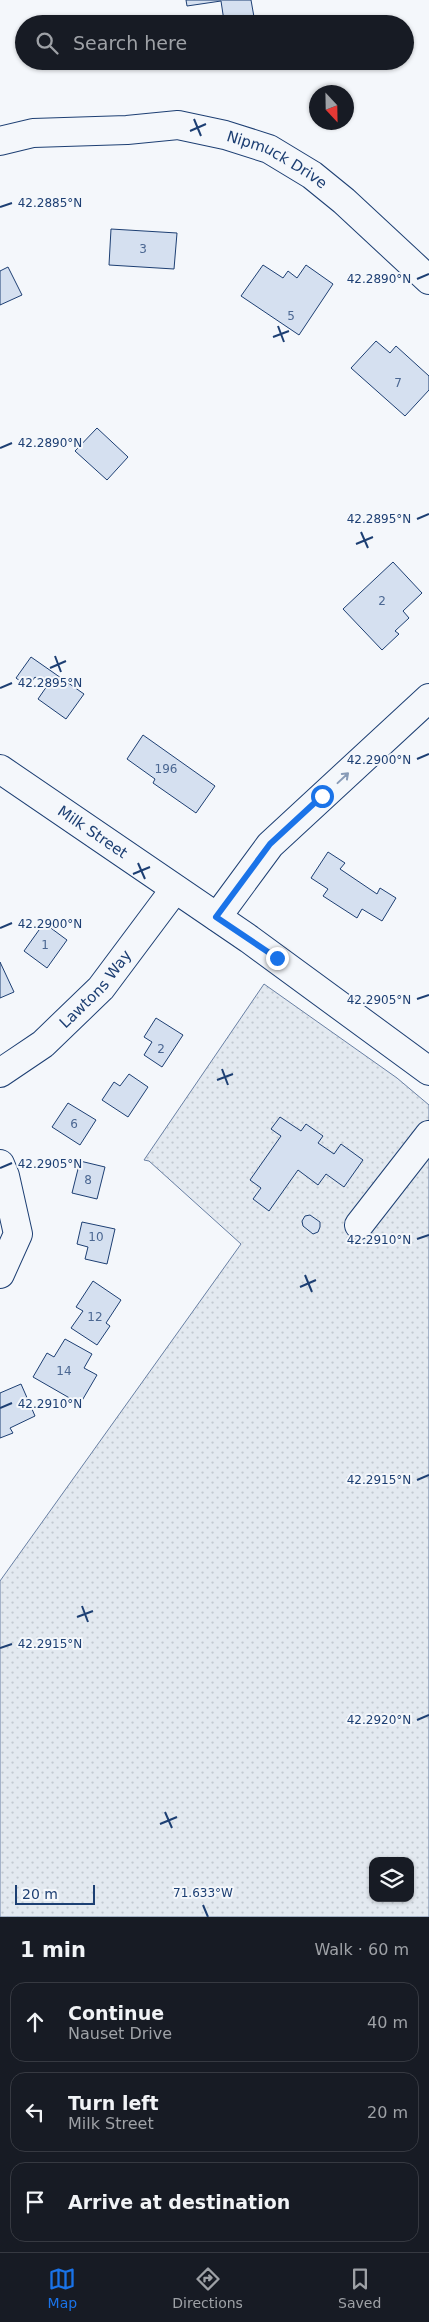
<!DOCTYPE html>
<html lang="en">
<head>
<meta charset="utf-8">
<style>
  :root { --surface:#171b24; --page:#20242c; --text:#f1f3f6; --muted:#9ea1a6; --line:#363941; --accent:#1a73e8 }
  body { margin:0; font-family:"DejaVu Sans",sans-serif; background:var(--page); color:var(--text) }
  .controls { position:absolute; right:15px; bottom:15px; display:grid; overflow:hidden; border-radius:10px; box-shadow:0 1px 4px #0004 }
  .controls button { width:45px; height:45px; display:grid; place-items:center; padding:0; border:0; border-bottom:1px solid var(--line); background:var(--surface); color:var(--text); font:25px sans-serif }
  .compass { position:absolute; left:309px; top:85px; width:45px; height:45px; border-radius:50%; background:var(--surface); box-shadow:0 1px 4px #0004; rotate:158deg }
  .scale { position:absolute; left:15px; bottom:12px; width:80px; box-sizing:border-box; padding-left:5px; border:2px solid #1d3f73; border-top:0; font-size:14px; line-height:18px; white-space:nowrap; color:#1d3f73; -webkit-text-stroke:4px #f4f7fb; paint-order:stroke }
  .stop { position:absolute; width:15px; height:15px; margin:-11px; border:4px solid #1a73e8; border-radius:50%; background:#fff }
  .stop.end { background:#1a73e8; border-color:#fff; box-shadow:0 1px 5px #0008 }
  .list { margin:0; padding:0; list-style:none }
  h2 { display:flex; justify-content:space-between; align-items:center; height:65px; margin:0; padding:0 20px; font-size:21px }
  h2 small { font-size:16px; font-weight:400; color:var(--muted) }
  .list li { display:grid; grid-template-columns:32px 1fr auto; gap:15px; align-items:center; box-sizing:border-box; height:80px; margin:0 10px 10px; padding:0 10px; border:1px solid var(--line); border-radius:15px }
  .list b { display:block; font-size:19px; white-space:nowrap }
  .list p { margin:0; font-size:16px; white-space:nowrap; color:var(--muted) }
  .list em { font-size:16px; font-style:normal; color:var(--muted) }
  .icon { flex:none; width:28px; height:28px; fill:none; stroke:currentColor; stroke-width:2; stroke-linecap:round; stroke-linejoin:round }
  .map { position:relative; flex:none; width:429px; height:1917px; overflow:hidden }
  .search { position:absolute; background:var(--surface); box-shadow:0 1px 4px #0004; left:15px; right:15px; top:15px; height:55px; display:flex; align-items:center; gap:12px; box-sizing:border-box; padding:0 18px; border-radius:28px; color:var(--muted); font-size:19px }
  .sheet { height:335px; background:var(--surface) }
  nav { display:flex; justify-content:space-around; align-items:center; box-sizing:border-box; height:70px; border-top:1px solid var(--line); background:var(--surface); font-size:14px; color:var(--muted) }
  nav a { display:grid; justify-items:center; gap:2px }
  nav .on { color:var(--accent) }
  .map>svg:first-child { display:block }
</style>
</head>
<body>
<div class="map">
<svg width="429" height="1917" viewBox="0 0 429 1917">
  <defs>
    <pattern id="park-dots" width="8" height="8" patternUnits="userSpaceOnUse" patternTransform="scale(1.25)"><rect width="8" height="8" fill="#e3e9f0"/><path d="M2 2h.1M6 6h.1" fill="none" stroke="#c2c9d1" stroke-width="1.8" stroke-linecap="round"/></pattern>
  </defs>
  <rect width="100%" height="100%" fill="#f4f7fb"/>
  <path fill="url(#park-dots)" stroke="#687fa3" fill-rule="evenodd" d="M264,984L397,1078L429,1105V1917H0V1581L241,1244L149,1161L144,1160ZM373,1861H410V1898H373Z"/>
  <path fill="#d5e0f0" stroke="#1d3f73" d="M186,0H251L254,17L224,21L221,1L187,6Z
    M111,229L177,233L174,269L109,265Z
    M263,265L283,278L288,271L297,278L306,265L333,284L299,335L241,296Z
    M8,267L22,295L0,305V271Z
    M376,341L390,353L396,346L429,376V390L405,416L351,368Z
    M97,428L128,457L107,480L75,451Z
    M393,562L422,593L403,611L409,618L395,631L399,634L382,650L343,609Z
    M31,657L84,694L66,719L38,699L47,686L35,677L28,687L16,678Z
    M143,735L215,786L196,813L153,783L155,779L127,759Z
    M328,852L345,863L340,869L377,894L380,888L396,898L382,921L362,909L357,918L323,896L328,889L311,878Z
    M44,923L67,940L47,968L24,951Z
    M0,962L14,992L0,998Z
    M156,1018L183,1035L162,1067L144,1055L152,1042L144,1037Z
    M129,1074L148,1087L128,1117L102,1100L114,1082L120,1086Z
    M68,1103L96,1120L80,1145L52,1127Z
    M280,1117L301,1131L306,1124L323,1136L318,1143L334,1154L341,1144L363,1160L344,1187L326,1174L318,1185L298,1170L269,1211L253,1199L261,1188L250,1180L281,1136L271,1129Z
    M80,1161L105,1167L97,1199L72,1193Z
    M310,1215L320,1222V1227L318,1232L313,1234L303,1226L302,1221L305,1216Z
    M82,1222L115,1229L107,1264L85,1259L88,1247L77,1244Z
    M93,1281L121,1300L106,1323L110,1326L97,1345L71,1328L83,1311L76,1307Z
    M65,1339L92,1354L84,1368L97,1375L80,1404L33,1377L47,1353L54,1357Z
    M21,1384L35,1416L10,1428L13,1433L0,1438V1393Z"/>
  <g fill="none" stroke-linecap="round" stroke-linejoin="round">
    <g stroke="#1d3f73" stroke-width="30">
      <g id="minor">
        <path id="s1" d="M0,141L33,133L127,130L178,125L225,135L269,149L312,175L344,201L429,280"/>
        <path d="M217,917L270,845L429,698"/>
        <path id="s2" d="M0,1073L43,1044L101,988L175,889"/>
        <path d="M0,1164L5,1176L18,1234L0,1274"/>
        <path d="M359,1225L429,1135"/>
      </g>
    </g>
    <g stroke="#1d3f73" stroke-width="30">
      <g id="major">
        <path id="s3" d="M0,769L249,939L429,1071"/>
      </g>
    </g>
    <use href="#minor" stroke="#f4f7fb" stroke-width="28"/>
    <use href="#major" stroke="#f4f7fb" stroke-width="28"/>
  </g>
  <defs><path id="oneway-shaft" d="M-6 0H5M1.5-3L5.5 0L1.5 3" fill="none" stroke-width="1.6" stroke-linecap="round" stroke-linejoin="round" transform="scale(1.25)"/></defs>
  <use stroke="#889bb7" href="#oneway-shaft" transform="translate(343 778) rotate(-43)"/>
  <g fill="none" stroke-linecap="round" stroke-linejoin="round">
    <path stroke="#1a73e8" stroke-width="6" d="M277,958L216,917L270,844L322,796"/>
  </g>
  <path fill="none" stroke="#1d3f73" stroke-width="2" d="M194,119L201,136M190,131L206,124M0,207L12,203M417,279L429,274M278,326L284,342M273,337L289,331M0,448L12,443M417,519L429,514M361,532L368,548M356,544L373,537M55,656L61,672M50,668L66,661M0,688L12,683M417,759L429,754M138,863L145,879M133,874L150,867M0,928L12,923M417,999L429,995M222,1069L228,1085M217,1080L233,1074M0,1168L12,1163M417,1239L429,1235M305,1275L312,1292M300,1287L316,1280M0,1408L12,1403M417,1480L429,1475M82,1606L88,1622M77,1617L93,1611M0,1648L12,1644M417,1720L429,1715M165,1812L172,1828M160,1824L177,1817M203,1905L208,1917"/>
  <g text-anchor="middle" stroke-width="4" stroke-linejoin="round" paint-order="stroke">
    <g font-size="12" fill="#4b6792">
      <text x="143" y="253">3</text>
      <text x="291" y="320">5</text>
      <text x="398" y="387">7</text>
      <text x="382" y="605">2</text>
      <text x="166" y="773">196</text>
      <text x="45" y="949">1</text>
      <text x="161" y="1053">2</text>
      <text x="74" y="1128">6</text>
      <text x="88" y="1184">8</text>
      <text x="96" y="1241">10</text>
      <text x="95" y="1321">12</text>
      <text x="64" y="1375">14</text>
    </g>
    <g font-size="15" fill="#1d3f73" stroke="#f4f7fb">
      <text dy="5" stroke="none"><textPath href="#s1" startOffset="285">Nipmuck Drive</textPath></text>
      <text dy="5" stroke="none"><textPath href="#s3" startOffset="112">Milk Street</textPath></text>
      <text dy="5" stroke="none"><textPath href="#s2" startOffset="128">Lawtons Way</textPath></text>
    </g>
  </g>
  <g font-size="12" text-anchor="middle" fill="#1d3f73" stroke="#f4f7fb" stroke-width="4" stroke-linejoin="round" paint-order="stroke">
    <text x="50" y="207">42.2885°N</text>
    <text x="379" y="283">42.2890°N</text>
    <text x="50" y="447">42.2890°N</text>
    <text x="379" y="523">42.2895°N</text>
    <text x="50" y="687">42.2895°N</text>
    <text x="379" y="764">42.2900°N</text>
    <text x="50" y="928">42.2900°N</text>
    <text x="379" y="1004">42.2905°N</text>
    <text x="50" y="1168">42.2905°N</text>
    <text x="379" y="1244">42.2910°N</text>
    <text x="50" y="1408">42.2910°N</text>
    <text x="379" y="1484">42.2915°N</text>
    <text x="50" y="1648">42.2915°N</text>
    <text x="379" y="1724">42.2920°N</text>
    <text x="203" y="1897">71.633°W</text>
  </g>
</svg>
<div class="controls">
<button><svg class="icon" aria-label="layers" viewBox="0 0 24 24"><path d="M12 4l9 5-9 5-9-5zM3 14l9 5 9-5"/></svg></button>
</div>
<svg class="compass" viewBox="-18 -18 36 36"><path d="M0-13l5 13h-10z" fill="#e53935"/><path d="M0 13l5-13h-10z" fill="#9ea1a6"/></svg>
<div class="scale">20 m</div>
<div class="stop" style="left:322px;top:796px"></div>
<div class="stop end" style="left:277px;top:958px"></div>
<div class="search"><svg class="icon" aria-label="search" viewBox="0 0 24 24"><circle cx="10" cy="10" r="6"/><path d="M15 15l6 6"/></svg>Search here</div>
</div>
<section class="sheet">
<h2>1 min<small>Walk · 60 m</small></h2>
<ul class="list">
<li><svg class="icon" aria-label="ahead" viewBox="0 0 24 24"><path d="M12 20V5M6 11l6-6 6 6"/></svg><div><b>Continue</b><p>Nauset Drive</p></div><em>40 m</em></li>
<li><svg class="icon" aria-label="left" viewBox="0 0 24 24"><path d="M17 20v-9H6M10 6l-5 5 5 5"/></svg><div><b>Turn left</b><p>Milk Street</p></div><em>20 m</em></li>
<li><svg class="icon" aria-label="arrive" viewBox="0 0 24 24"><path d="M6 21V4h12l-3 4 3 4H6"/></svg><div><b>Arrive at destination</b></div></li>
</ul>
</section>
<nav>
<a class="on"><svg class="icon" aria-label="map" viewBox="0 0 24 24"><path d="M3 6l6-2 6 2 6-2v14l-6 2-6-2-6 2zM9 4v14M15 6v14"/></svg>Map</a>
<a><svg class="icon" aria-label="directions" viewBox="0 0 24 24"><path d="M12 3l9 9-9 9-9-9zM9 14v-3h6M13 9l2 2-2 2"/></svg>Directions</a>
<a><svg class="icon" aria-label="saved" viewBox="0 0 24 24"><path d="M7 4h10v16l-5-4-5 4z"/></svg>Saved</a>
</nav>
</body>
</html>
